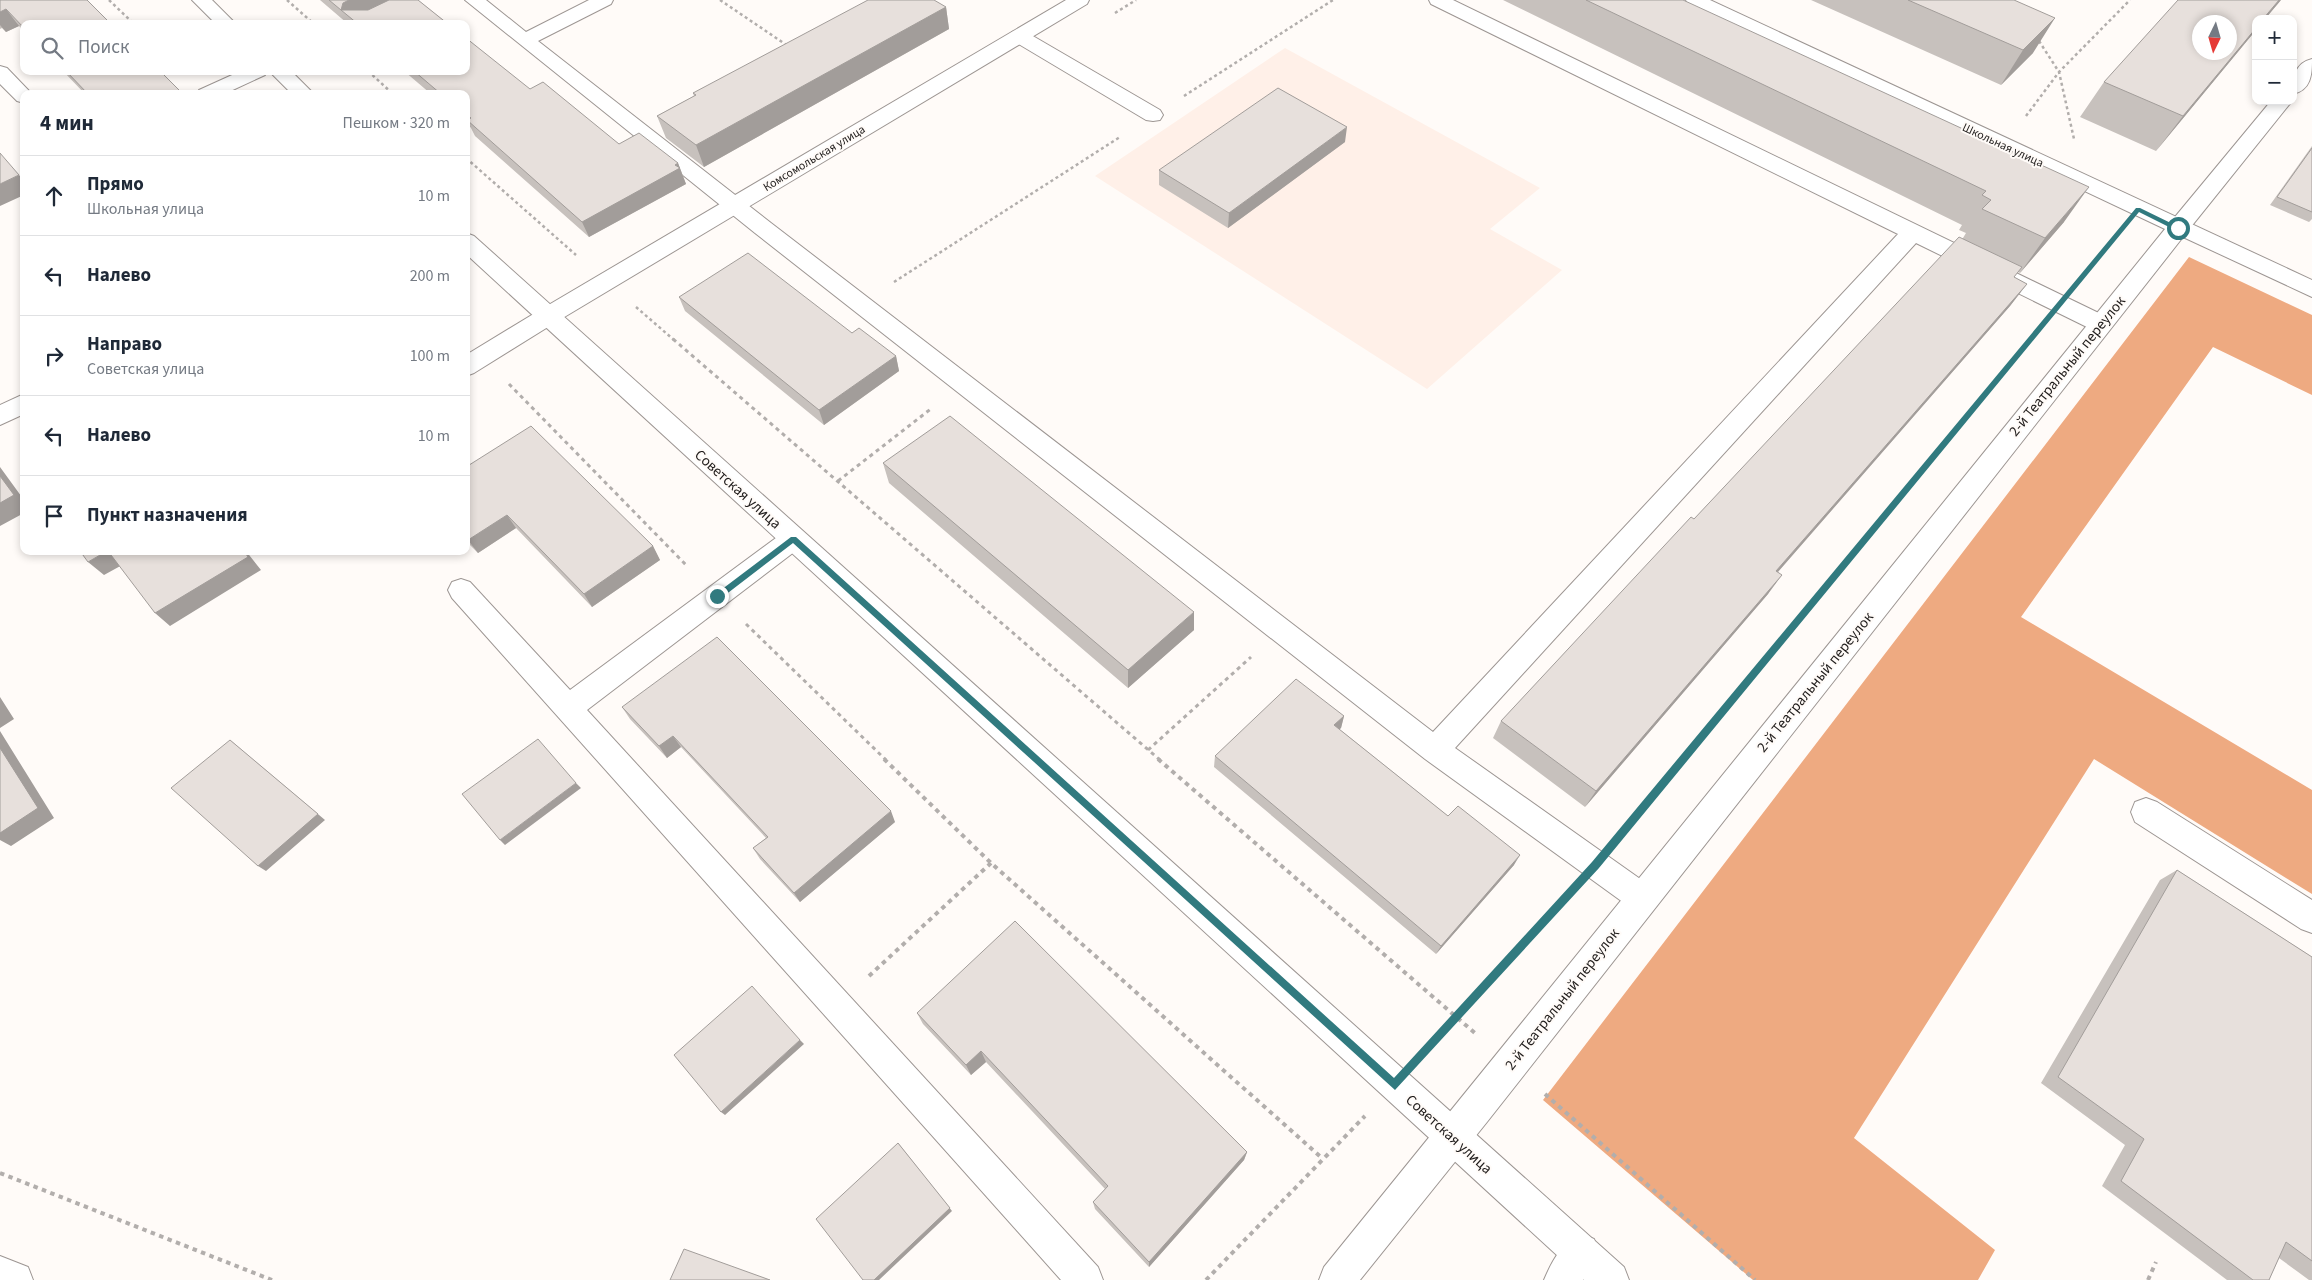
<!DOCTYPE html>
<html lang="ru">
<head>
<meta charset="utf-8">
<style>
  :root { --surface:#fff; --page:#f6f6f7; --text:#1f2937; --muted:#747a83; --line:#e0e1e3 }
  body { margin:0; font-family:"Source Sans 3",sans-serif; background:var(--page); color:var(--text) }
  .controls { position:absolute; right:15px; top:15px; display:grid; overflow:hidden; border-radius:10px; box-shadow:0 2px 8px #0003 }
  .controls button { width:45px; height:45px; display:grid; place-items:center; padding:0; border:0; border-bottom:1px solid var(--line); background:var(--surface); color:var(--text); font:25px sans-serif }
  .compass { position:absolute; left:2192px; top:15px; width:45px; height:45px; border-radius:50%; background:var(--surface); box-shadow:0 2px 8px #0003; rotate:185deg }
  .stop { position:absolute; width:15px; height:15px; margin:-11px; border:4px solid #317a7f; border-radius:50%; background:#fff }
  .stop.end { background:#317a7f; border-color:#fff; box-shadow:0 1px 5px #0008 }
  .list { margin:0; padding:0; list-style:none }
  h2 { display:flex; justify-content:space-between; align-items:center; height:65px; margin:0; padding:0 20px; font-size:21px }
  h2 small { font-size:16px; font-weight:400; color:var(--muted) }
  .list li { display:grid; grid-template-columns:32px 1fr auto; gap:15px; align-items:center; box-sizing:border-box; height:80px; padding:0 20px; border-top:1px solid var(--line) }
  .list b { display:block; font-size:19px; white-space:nowrap }
  .list p { margin:0; font-size:16px; white-space:nowrap; color:var(--muted) }
  .list em { font-size:16px; font-style:normal; color:var(--muted) }
  .icon { flex:none; width:28px; height:28px; fill:none; stroke:currentColor; stroke-width:2; stroke-linecap:round; stroke-linejoin:round }
  .map { position:relative; flex:none; width:2312px; height:1280px; overflow:hidden }
  .search { position:absolute; background:var(--surface); box-shadow:0 2px 8px #0003; left:20px; top:20px; width:450px; height:55px; display:flex; align-items:center; gap:12px; box-sizing:border-box; padding:0 18px; border-radius:10px; color:var(--muted); font-size:19px }
  .panel { position:absolute; background:var(--surface); box-shadow:0 2px 8px #0003; left:20px; top:90px; width:450px; height:465px; border-radius:10px }
  .map>svg:first-child { display:block }
</style>
</head>
<body>
<div class="map">
<svg width="2312" height="1280" viewBox="0 0 2312 1280">
  <rect width="100%" height="100%" fill="#fffbf8"/>
  <path fill="#fff0e8" d="M1285,48L1540,188L1490,229L1562,270L1427,389L1095,176Z"/>
  <path fill="#eeaa81" d="M2189,257L2312,315V395L2213,347L2021,617L2312,790V894L2094,759L1854,1138L1995,1250L1978,1280H1753L1543,1100Z"/>
  <g fill="none" stroke-linecap="round" stroke-linejoin="round">
    <g stroke="#9d9693" stroke-width="2">
      <path id="service" d="M465,0H486L526,32L589,0H613L611,4L538,41L771,223L1433,732L1898,234L1431,4L1429,0H1453L2109,318L2113,324L2109,330L2101,332L2093,330L1916,243L1455,748L1653,888L1657,898L1653,908L1642,913L1631,908L1425,759L755,233Z
        M1019,30L1026,32L1160,110L1163,115L1160,120L1153,121L1146,120L1012,40L1009,36L1012,32Z
        M2312,59C2312,75 2311,90 2293,94C2293,79 2294,63 2312,59Z
        M0,66L7,68L32,94H24V103L17,101L0,84Z
        M241,71H268L265,75L224,94H196L199,90Z
        M2271,101H2292L2186,233L2178,235L2170,233L2167,228L2170,223Z
        M548,308L556,310L560,316L556,322L474,373L466,376V355L540,310Z
        M24,394V414L0,425V405Z
        M793,528L802,532L806,539L802,546L587,710L1098,1267L1103,1280H1061L452,598L448,590L452,582L461,579L470,582L570,690L784,532Z
        M2146,798L2157,802L2312,900V933L2301,929L2135,822L2131,812L2135,802Z
        M1581,1234L1594,1239L1599,1252L1583,1280H1544C1552,1261 1562,1242 1581,1234Z"/>
    </g>
    <g stroke="#9d9693" stroke-width="2">
      <path id="minor" d="M1066,0H1089L1087,4L556,322L548,324L540,322L536,316L540,310Z
        M1686,0H1710L2312,280V297L2183,237L1487,1122L1360,1280H1319L1324,1267L2165,229L1688,4Z
        M0,1256L28,1267L33,1280H0Z"/>
    </g>
    <g stroke="#9d9693" stroke-width="2">
      <path id="tertiary" d="M192,0H212L236,24H216Z
        M269,71H291L314,94H292Z
        M466,233L474,236L1624,1267L1629,1280H1584L466,254Z"/>
    </g>
    <path stroke="#b2aeac" stroke-width="2.5" stroke-dasharray="3 3" stroke-linecap="butt" d="M109,0L134,24
      M287,0L314,24
      M720,0L788,46
      M1115,13L1136,0
      M2039,41L2059,72L2074,139
      M368,71L393,94
      M1184,96L1333,0
      M2026,116L2059,72L2130,0
      M466,131L473,124
      M466,158L576,255
      M2084,275L2116,236
      M894,282L1120,137
      M636,307L674,340
      M2030,340L2037,332"/>
    <path stroke="#b2aeac" stroke-width="3" stroke-dasharray="4 4" stroke-linecap="butt" d="M673,339L1160,760
      M509,384L688,567
      M838,481L932,408
      M746,624L886,760
      M1148,750L1251,657
      M1683,760L2031,339"/>
    <path stroke="#b2aeac" stroke-width="4" stroke-dasharray="4.5 4.5" stroke-linecap="butt" d="M884,759L991,863L1323,1159
      M1158,759L1476,1034
      M1623,832L1684,759
      M869,976L991,863
      M1426,1051L1566,897
      M1545,1094L1755,1280
      M0,1173L272,1280
      M1206,1280L1365,1116
      M2148,1280L2156,1262"/>
    <use href="#service" fill="#fff" fill-rule="evenodd"/>
    <use href="#minor" fill="#fff" fill-rule="evenodd"/>
    <use href="#tertiary" fill="#fff" fill-rule="evenodd"/>
  </g>
  <path fill="#c7c1bd" d="M0,0L24,24V31L19,26L6,32L2,28L0,29Z
    M320,0H418L448,24H348Z
    M1503,0H1683L2064,222L2020,273L2018,272L2014,277L2027,284L2010,306L1778,572L1768,594L1585,807L1493,738L1501,721L1963,238L1966,233L1959,230L1962,225Z
    M1811,0H2014L2033,53L2001,85Z
    M2281,0L2265,19H2256V30L2156,151L2080,117L2104,82Z
    M946,7L949,29L704,167L666,138L657,116L694,96L693,93Z
    M63,71H160L183,94H85Z
    M404,71H466L530,89L619,144L678,163L686,184L589,237L475,136L470,126L466,123V94H431Z
    M1345,142L1228,228L1159,185V170Z
    M2312,146V219L2309,222L2270,205Z
    M679,297L852,333L896,356L899,371L824,425L685,311Z
    M883,463L1194,630L1128,688L889,483Z
    M466,467L653,546L660,560L592,607L516,528L478,553L466,541Z
    M622,707L895,822L800,902L760,859L753,848L766,838L681,747L667,758L630,719Z
    M1344,716L1341,728L1339,729L1448,816L1514,865L1436,954L1214,767L1215,756Z
    M2177,870L2312,957V1280H2309L2279,1258L2269,1280H2227L2102,1186L2125,1145L2041,1083L2160,880Z
    M917,1013L1247,1152L1244,1160L1149,1267L1095,1209L1093,1202L1105,1189L986,1062L971,1075L923,1024Z"/>
  <path fill="#a29d9a" d="M349,0H391L352,18L341,10L349,24L341,10L343,3Z
    M2279,0H2281L2265,19H2263Z
    M946,7L949,29L704,167L696,145Z
    M6,9L19,26L6,32L0,25V12Z
    M2055,18L2033,53L2001,85L2023,50Z
    M2256,28V30L2156,151L2183,116Z
    M1347,127L1345,142L1228,228L1229,213Z
    M678,163L686,184L589,237L582,222Z
    M19,175L24,180V195L0,206V184Z
    M2089,187L2064,222L2020,273L2045,238Z
    M2027,284L2010,306L1762,590L1776,571Z
    M896,356L899,371L824,425L819,410Z
    M0,467L24,500V513L0,526Z
    M507,515L516,528L478,553L468,540Z
    M653,546L660,560L592,607L584,594Z
    M107,551H109L124,564L104,575L88,562Z
    M244,551H246L261,570L170,626L155,613Z
    M1782,575L1768,594L1585,807L1596,791Z
    M1194,612V630L1128,688V670Z
    M0,697L14,719L0,728Z
    M1344,716L1341,728L1331,737L1334,725Z
    M0,731L54,818L11,846L0,840Z
    M673,736L681,747L667,758L659,746Z
    M230,740L325,820L266,871L258,866Z
    M576,783L581,788L505,845L500,840Z
    M891,811L895,822L800,902L794,893Z
    M1520,855L1514,865L1436,954L1441,946Z
    M800,1040L804,1044L725,1115L721,1112Z
    M981,1051L986,1062L971,1075L966,1065Z
    M898,1143L952,1211L879,1280H874Z
    M1247,1152L1244,1160L1149,1267V1262Z"/>
  <path fill="#e7e0dc" stroke="#a29d9a" fill-rule="evenodd" d="M0,0H87L111,24H24V28L6,9L0,12Z
    M329,0H349L343,3L341,10Z
    M389,0H418L448,24H358L341,10H368Z
    M868,0H934L946,7L696,145L657,116L696,95L693,93Z
    M1586,0H1683L2089,187L2045,238L1982,209L1991,200L1982,195L1986,191Z
    M1908,0H2014L2055,18L2023,50Z
    M2178,0H2279L2263,19H2256V28L2183,116L2104,82ZM2200,22H2230V52H2200Z
    M466,38L530,89L543,82L619,144L639,133L678,163L675,165L680,168L582,222L467,120L471,118L466,115V94H441L414,71H466Z
    M66,71H160L183,94H88Z
    M1278,88L1347,127L1229,213L1159,170Z
    M2312,148V212L2277,197Z
    M0,153L19,175L0,184Z
    M1959,237L2022,267L2014,277L2027,284L1776,571L1782,575L1596,791L1501,721L1691,517L1694,519Z
    M748,253L852,333L859,328L896,356L819,410L679,297Z
    M950,416L1194,612L1128,670L883,463Z
    M531,426L653,546L584,594L507,515L468,540L466,538V467Z
    M0,476L14,495L0,503Z
    M80,551H107L88,562Z
    M108,551H244L248,557L155,613Z
    M717,637L891,811L794,893L753,848L768,837L673,736L659,746L622,707Z
    M1296,679L1344,716L1334,725L1448,816L1458,806L1520,855L1441,946L1215,756Z
    M538,739L576,783L500,840L462,794Z
    M230,740L318,814L258,866L171,788Z
    M0,748L38,808L0,833Z
    M2177,870L2312,957V1261L2286,1242L2269,1280H2253L2121,1181L2144,1139L2058,1077Z
    M1015,921L1247,1152L1149,1262L1093,1202L1108,1186L981,1051L966,1065L917,1013Z
    M752,986L800,1040L721,1112L674,1055Z
    M898,1143L950,1208L874,1280H863L816,1219Z
    M684,1249L770,1280H670Z"/>
  <path fill="#317a7f" d="M2136,208H2140L2181,228L2175,230L2139,212L1599,868L1395,1090L793,543L720,599L717,600L713,596L791,537H796L1394,1078L1592,862Z"/>
  <g text-anchor="middle" stroke-width="4" stroke-linejoin="round" paint-order="stroke">
    <g font-size="12" fill="#1f1c1b" stroke="#fffbf8">
      <text transform="translate(2003 145) rotate(25)" y="4">Школьная улица</text>
      <text transform="translate(814 158) rotate(-31)" y="4">Комсомольская улица</text>
    </g>
    <g font-size="15" fill="#1f1c1b" stroke="#fffbf8">
      <text transform="translate(2067 366) rotate(-51)" y="5">2-й Театральный переулок</text>
      <text transform="translate(738 489) rotate(42)" y="5">Советская улица</text>
      <text transform="translate(1815 682) rotate(-51)" y="5">2-й Театральный переулок</text>
      <text transform="translate(1562 999) rotate(-52)" y="5">2-й Театральный переулок</text>
      <text transform="translate(1449 1134) rotate(42)" y="5">Советская улица</text>
    </g>
  </g>
</svg>
<div class="controls">
<button>+</button>
<button>−</button>
</div>
<svg class="compass" viewBox="-18 -18 36 36"><path d="M0-13l5 13h-10z" fill="#e53935"/><path d="M0 13l5-13h-10z" fill="#747a83"/></svg>
<div class="stop" style="left:2178px;top:228px"></div>
<div class="stop end" style="left:717px;top:596px"></div>
<div class="search"><svg class="icon" aria-label="search" viewBox="0 0 24 24"><circle cx="10" cy="10" r="6"/><path d="M15 15l6 6"/></svg>Поиск</div>
<section class="panel">
<h2>4 мин<small>Пешком · 320 m</small></h2>
<ul class="list">
<li><svg class="icon" aria-label="ahead" viewBox="0 0 24 24"><path d="M12 20V5M6 11l6-6 6 6"/></svg><div><b>Прямо</b><p>Школьная улица</p></div><em>10 m</em></li>
<li><svg class="icon" aria-label="left" viewBox="0 0 24 24"><path d="M17 20v-9H6M10 6l-5 5 5 5"/></svg><div><b>Налево</b></div><em>200 m</em></li>
<li><svg class="icon" aria-label="right" viewBox="0 0 24 24"><path d="M7 20v-9h11M14 6l5 5-5 5"/></svg><div><b>Направо</b><p>Советская улица</p></div><em>100 m</em></li>
<li><svg class="icon" aria-label="left" viewBox="0 0 24 24"><path d="M17 20v-9H6M10 6l-5 5 5 5"/></svg><div><b>Налево</b></div><em>10 m</em></li>
<li><svg class="icon" aria-label="arrive" viewBox="0 0 24 24"><path d="M6 21V4h12l-3 4 3 4H6"/></svg><div><b>Пункт назначения</b></div></li>
</ul>
</section>
</div>
</body>
</html>
